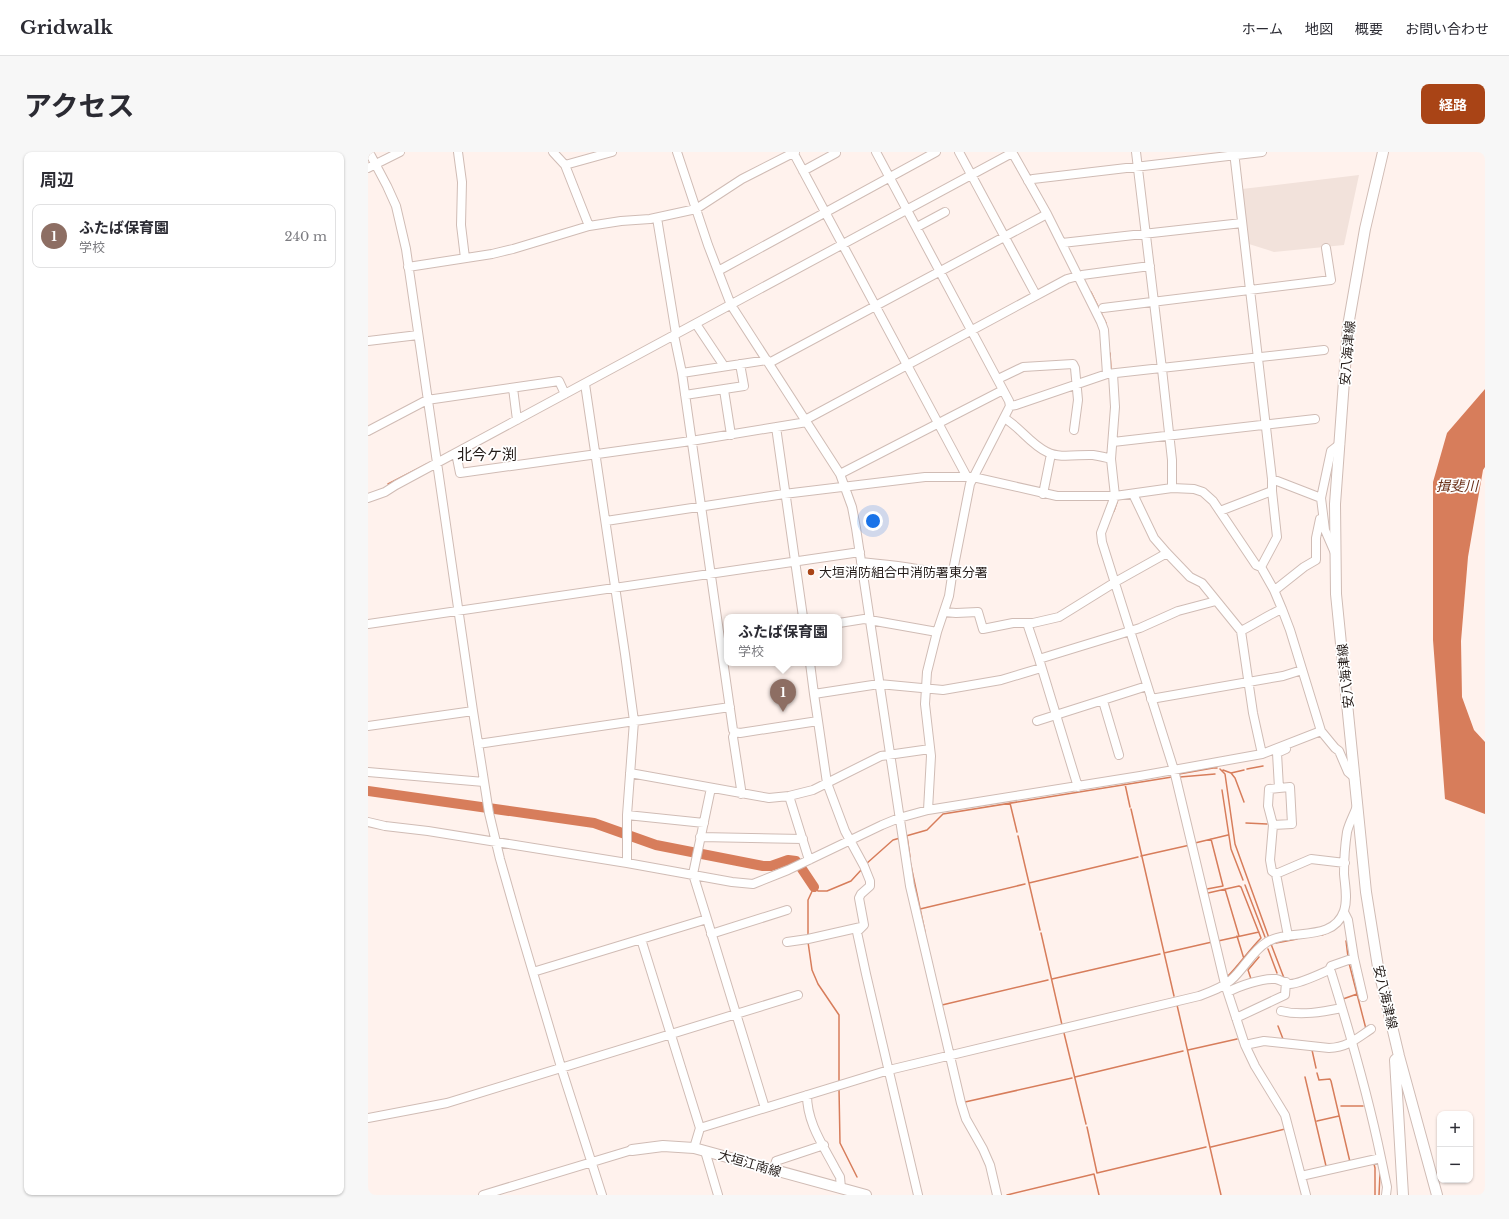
<!DOCTYPE html>
<html lang="ja">
<head>
<meta charset="utf-8">
<style>
  :root { --surface:#fff; --page:#f7f7f7; --text:#2b2b33; --muted:#7c7c81; --line:#e1e1e2; --accent:#a94416 }
  body { margin:0; font-family:"Libre Baskerville","Noto Sans JP",serif; background:var(--page); color:var(--text) }
  .controls { position:absolute; right:12px; bottom:12px; display:grid; overflow:hidden; border-radius:8px; box-shadow:0 1px 3px #0004 }
  .controls button { width:36px; height:36px; display:grid; place-items:center; padding:0; border:0; border-bottom:1px solid var(--line); background:var(--surface); color:var(--text); font:20px sans-serif }
  .you { position:absolute; left:505px; top:369px; width:14px; height:14px; margin:-10px; border:3px solid #fff; border-radius:50%; background:#1a73e8; box-shadow:0 0 0 6px #1a73e833 }
  .badge { display:grid; place-items:center; width:26px; height:26px; border-radius:50%; background:var(--accent); color:#fff; font-size:13px; font-weight:700 }
  .pin { position:absolute; translate:-50% -33px; filter:drop-shadow(0 1px 2px #0008) }
  .pin::after { content:''; position:absolute; top:21px; width:14px; height:12px; background:inherit; clip-path:polygon(0 0,100% 0,50% 100%) }
  .popup { position:absolute; left:356px; top:462px; width:118px; height:52px; box-sizing:border-box; display:grid; place-content:center; border-radius:8px; background:var(--surface); filter:drop-shadow(0 1px 3px #0005); font-size:13px; white-space:nowrap; color:var(--muted) }
  .popup b { font-size:15px; color:var(--text) }
  .popup::after { content:''; position:absolute; left:50%; top:100%; margin-left:-8px; border:8px solid transparent; border-top-color:var(--surface) }
  .list { margin:0; padding:0; list-style:none }
  h2 { display:flex; justify-content:space-between; align-items:center; height:52px; margin:0; padding:0 16px; font-size:17px }
  h2 small { font-size:13px; font-weight:400; color:var(--muted) }
  .list li { display:grid; grid-template-columns:26px 1fr auto; gap:12px; align-items:center; box-sizing:border-box; height:64px; margin:0 8px 8px; padding:0 8px; border:1px solid var(--line); border-radius:8px }
  .list b { display:block; font-size:15px; white-space:nowrap }
  .list p { margin:0; font-size:13px; white-space:nowrap; color:var(--muted) }
  .list em { font-size:13px; font-style:normal; color:var(--muted) }
  .map { position:relative; flex:none; width:1117px; height:1043px; overflow:hidden; border-radius:8px }
  header { display:flex; align-items:center; gap:24px; box-sizing:border-box; height:56px; padding:0 20px; background:var(--surface); border-bottom:1px solid var(--line) }
  header strong { font-size:19px }
  nav { display:flex; gap:22px; margin-inline-start:auto; font-size:14px }
  .intro { display:flex; align-items:center; justify-content:space-between; box-sizing:border-box; height:96px; padding:0 24px }
  h1 { margin:0; font-size:28px }
  .button { padding:10px 18px; border-radius:8px; background:var(--accent); color:#fff; font-size:14px; font-weight:700 }
  main { display:flex; gap:24px; padding:0 24px }
  aside { flex:1; background:var(--surface); border-radius:8px; box-shadow:0 1px 3px #0004 }
  .map>svg:first-child { display:block }
</style>
</head>
<body>
<header>
<strong>Gridwalk</strong>
<nav><a>ホーム</a><a>地図</a><a>概要</a><a>お問い合わせ</a></nav>
</header>
<div class="intro"><h1>アクセス</h1><a class="button">経路</a></div>
<main>
<aside>
<h2>周辺<small></small></h2>
<ul class="list">
<li><span class="badge" style="background:#8d6e63">1</span><div><b>ふたば保育園</b><p>学校</p></div><em>240 m</em></li>
</ul>
</aside>
<div class="map">
<svg width="1117" height="1043" viewBox="0 0 1117 1043">
  <rect width="100%" height="100%" fill="#fff2ed"/>
  <path fill="#f2e2db" d="M991,23L976,93L906,100L881,92L874,37Z"/>
  <path fill="#d77d5b" d="M1117,237V315L1115,318L1100,405L1093,489L1094,545L1106,578L1117,590V662L1077,647L1065,488V330L1079,281Z"/>
  <g fill="none" stroke-linecap="round" stroke-linejoin="round">
    <path stroke="#d77d5b" stroke-width="1.5" d="M723,140L738,171
      M742,201L743,217
      M20,332L59,312
      M746,359L750,347
      M852,617L857,622L867,692L901,786
      M879,617L895,614
      M855,618L863,621L876,618
      M863,621L867,626L876,650
      M811,622L845,616H849
      M812,625L847,622
      M757,632L762,655
      M854,638L863,697L875,728
      M642,651L649,680
      M763,657L806,844
      M878,671L899,672
      M538,684L559,678L575,662L804,625
      M539,684L542,705
      M650,684L672,778
      M827,691L860,683
      M773,704L822,693
      M542,709L557,780
      M498,712L525,688L532,686
      M661,731L770,705
      M877,733L897,785
      M839,737L855,734L843,687
      M857,737L871,784
      M840,741L871,734L873,735L893,786C881,798 871,813 859,825
      M552,757L657,732
      M673,781L694,873
      M954,783L965,778
      M869,784L876,807
      M440,785V748L446,735L450,739H459L483,729L494,717
      M850,789L891,780
      M978,789L980,805
      M440,790L444,818L450,832L471,863V930
      M908,791L929,787
      M903,792L916,826
      M900,797L909,821
      M796,801L844,790
      M981,811L998,877
      M684,827L792,802
      M883,827L880,818L891,805
      M975,847L989,842
      M574,853L680,828
      M809,853L853,1043
      M910,874L915,887
      M696,881L718,972
      M820,898L869,887
      M944,898L948,916
      M949,921L951,928L962,927L963,929L982,1010
      M707,925L815,899
      M937,925L958,1014
      M471,937L472,991L489,1025
      M597,950L704,926
      M973,954H995
      M949,969L971,964
      M719,975L729,1021L838,995
      M843,995L917,977
      M1006,1012L1007,1016V1043
      M639,1043L726,1022L731,1043
      M1011,1043L1012,1021"/>
    <path stroke="#d77d5b" stroke-width="10" d="M0,639L226,671L288,693L395,714H403L420,708L428,709
      M432,714L446,735"/>
    <g stroke="#d0bcb5" stroke-width="10">
      <path id="minor" d="M1,0L19,34L28,54L38,97L105,559L121,661L132,707L150,770L193,915L234,1043
        M90,0L94,30L93,73L97,106
        M185,0L197,13L221,74
        M309,0L340,93L363,153L472,322L484,355L488,376L542,734L593,951L598,967L615,997L622,1013L629,1043
        M425,0L599,325
        M508,0L641,249L642,254L602,332L584,424L581,444L569,480L559,520L557,552L563,604L560,658
        M591,0L668,143
        M644,0L679,62L733,170L736,178L739,222
        M768,0L794,217L804,308V336
        M197,13L244,0
        M0,16L32,0
        M435,19L468,1
        M660,29L665,27L894,0
        M289,66L308,182
        M549,75L577,60
        M694,91L874,71
        M40,115L124,102L145,97L221,74L253,69L282,67L328,57L374,27L427,0
        M350,119L568,0
        M735,156L963,128L958,96
        M328,172L356,214
        M306,183L314,221L365,578L367,580L365,585L373,637V642
        M0,189L50,183
        M401,211L679,62
        M314,221L399,208
        M630,227L655,215L705,212L707,216L710,248L706,278
        M217,232L257,502L266,569L259,663V711
        M145,236L149,268
        M356,238L363,283
        M317,243L376,234L372,212
        M642,254L648,253L739,222L956,198
        M636,266C652,275 662,292 679,300C692,307 711,302 725,303C731,304 737,305 743,307L747,344L733,381L734,390L806,618L857,832L877,893L887,914L917,963L938,1043
        M437,268L699,127L714,123L782,114
        M408,275L435,465
        M0,279L59,248L191,229L197,242
        M745,290L947,267
        M88,301L92,321L323,289L439,270
        M743,307L747,255L745,222
        M472,322L635,238
        M904,327L953,346L957,378L967,401
        M675,342L683,302
        M765,342L786,386L799,401L822,425L834,431L873,479C887,472 900,463 914,457
        M0,346L17,340L28,333L644,1
        M953,346L963,299L972,292
        M852,359L904,339V327L866,0
        M238,369L416,342L557,325H605L689,344H747L804,336L826,337L835,340L845,349L888,413L893,415L906,438L914,457L922,478L953,579L967,596L971,599L980,620L987,626
        M493,410C524,413 553,416 584,424
        M893,415L909,385L904,339
        M907,438L936,415L948,408V386L952,367
        M576,460L588,461L610,460L615,477L645,471H665L691,465L749,429L799,401
        M471,471L496,467L569,480
        M659,471L671,507
        M0,472L492,400
        M873,479L885,561L894,602
        M442,511L446,542
        M783,547L915,524L934,518
        M735,549L751,603
        M450,569L459,631L477,679L496,714L502,729V734L493,742L491,746L496,773L489,780L498,822L550,1043
        M669,569L779,534
        M0,574L105,559
        M367,580L372,581L450,569L446,542L511,532L575,538L633,528L673,516
        M110,592L362,555
        M0,620L116,630
        M262,621L401,646L421,644L445,638L513,604L562,597
        M710,635L671,507L772,476L810,459L848,449
        M911,636L901,637L900,654L905,673L902,708L904,719L908,722L920,784
        M421,644L441,708
        M259,663L336,671
        M0,670L17,674L60,679L259,711L364,730L385,732L420,718L514,673L531,666L560,658L772,624L894,602L953,579
        M905,673L924,672L922,635L911,636L909,601L918,597
        M332,685L435,687
        M908,722L943,707L977,711
        M976,760L980,768L986,806L995,845
        M339,767L325,722L343,636
        M343,782L419,758
        M273,787L332,976L326,996
        M419,790L440,787L493,775
        M165,820L339,767L397,956
        M860,840C871,834 894,826 908,827C913,828 918,832 922,832C931,832 952,822 961,818L963,814L986,806
        M913,859C933,864 954,860 974,856
        M868,866L917,843L918,830
        M877,893L896,889L961,896C980,895 988,887 1003,877
        M439,943C439,971 455,993 468,1018L472,1025L473,1036
        M0,966L79,951L430,843
        M332,976L521,918L831,844C842,840 854,836 863,828C876,817 884,799 899,790C922,776 965,791 976,759C980,747 977,734 976,722C976,709 977,693 979,680C981,671 986,663 989,654
        M337,999L350,1043
        M1013,1006L1019,1035L1018,1043
        M406,1018L408,1009L456,993
        M933,1024L1013,1006C1000,943 982,881 963,820L961,818
        M115,1043L264,998"/>
    </g>
    <g stroke="#d0bcb5" stroke-width="12">
      <path id="major" d="M1015,0L997,77L980,174L967,352L968,442L998,740L1010,815L1031,904L1069,1043
        M1028,907L1027,908L1035,1043
        M264,998L295,994L326,996L498,1043"/>
    </g>
    <use href="#minor" stroke="#fff" stroke-width="8"/>
    <use href="#major" stroke="#fff" stroke-width="10"/>
  </g>
  <circle fill="#a94416" stroke="#fff" stroke-width="1.5" cx="443" cy="420" r="4"/>
  <g text-anchor="middle" stroke-width="3.5" stroke-linejoin="round" paint-order="stroke">
    <g font-size="13" fill="#241c19" stroke="#fff">
      <text transform="translate(979 201) rotate(-85)" y="5">安八海津線</text>
      <text transform="translate(977 524) rotate(-96)" y="5">安八海津線</text>
      <text transform="translate(1018 845) rotate(77)" y="5">安八海津線</text>
      <text transform="translate(382 1011) rotate(16)" y="5">大垣江南線</text>
    </g>
    <g font-size="13" fill="#241c19" stroke="#fff" text-anchor="start">
      <text x="451" y="425">大垣消防組合中消防署東分署</text>
    </g>
    <g font-size="14" font-style="italic" fill="#6b3019" stroke="#fff">
      <text x="1089" y="339">揖斐川</text>
    </g>
    <g font-size="15" fill="#241c19" stroke="#fff">
      <text x="119" y="308">北今ケ渕</text>
    </g>
  </g>
</svg>
<div class="controls">
<button>+</button>
<button>−</button>
</div>
<div class="you"></div>
<div class="pin badge" style="left:415px;top:560px;background:#8d6e63">1</div>
<div class="popup"><b>ふたば保育園</b>学校</div>
</div>
</main>
</body>
</html>
